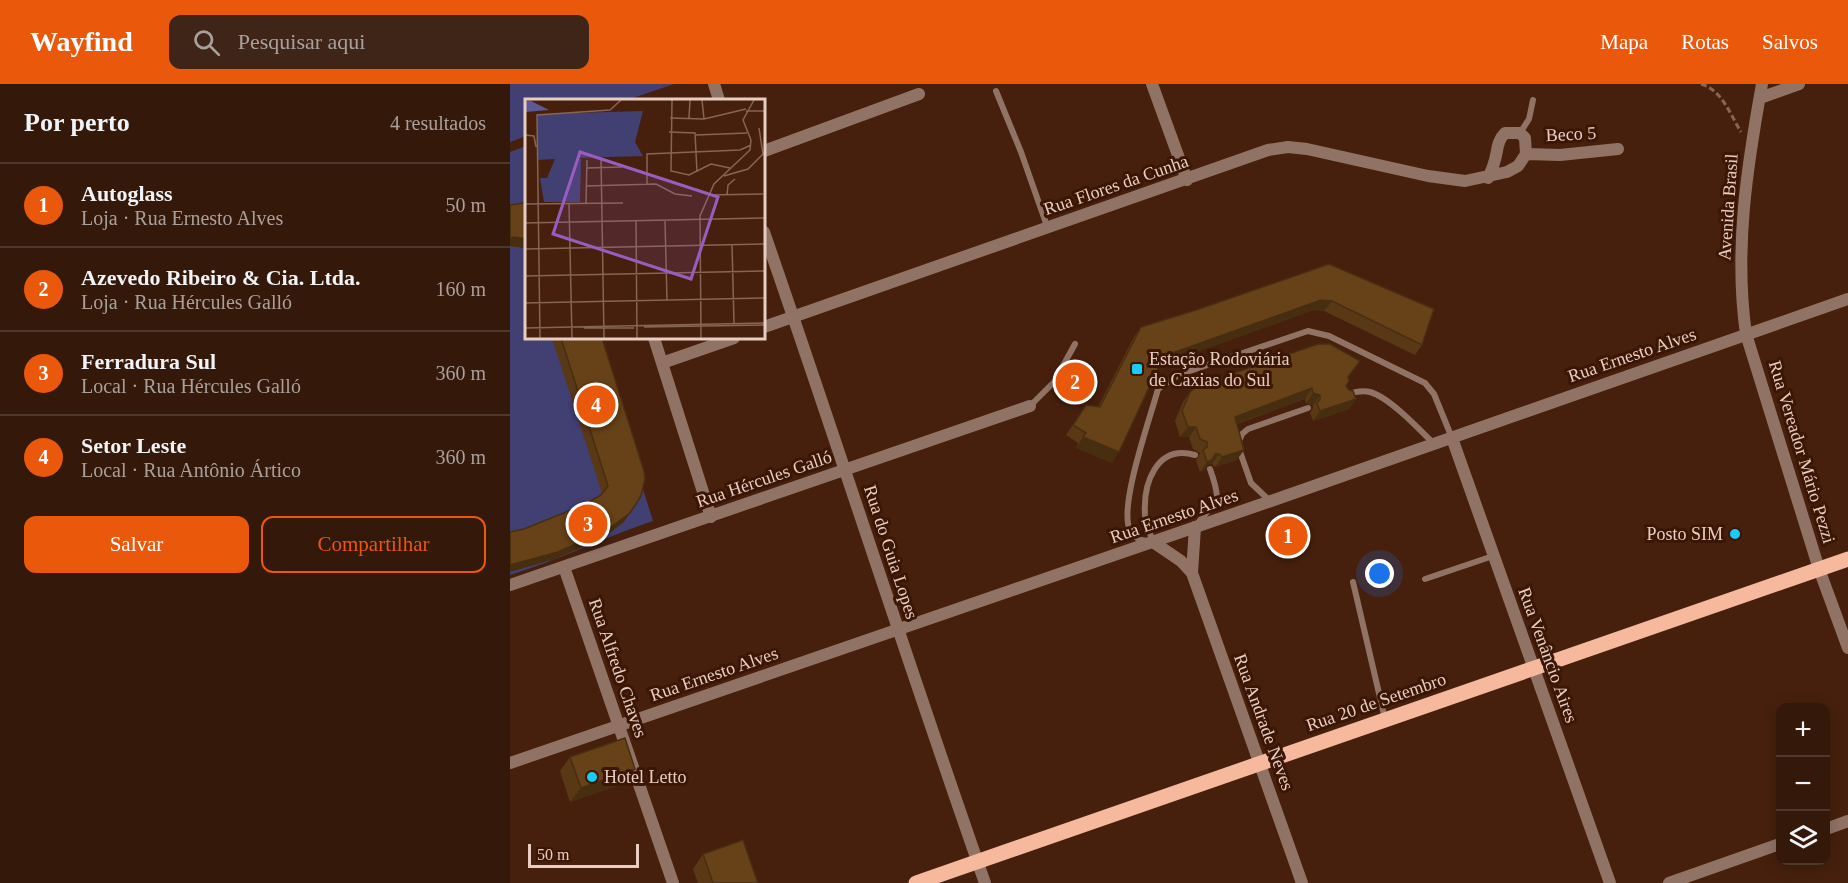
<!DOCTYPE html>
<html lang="pt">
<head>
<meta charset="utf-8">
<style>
  :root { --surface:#34180a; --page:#3f2518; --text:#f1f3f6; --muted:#a9a09c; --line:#4e372b; --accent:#ea580c }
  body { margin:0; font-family:Georgia,serif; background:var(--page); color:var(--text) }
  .controls { position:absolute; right:18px; bottom:18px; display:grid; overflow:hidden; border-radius:12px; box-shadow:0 3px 15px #0003 }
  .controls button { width:54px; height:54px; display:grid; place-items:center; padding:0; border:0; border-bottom:2px solid var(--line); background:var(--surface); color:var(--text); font:30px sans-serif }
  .scale { position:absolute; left:18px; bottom:15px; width:111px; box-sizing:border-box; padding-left:6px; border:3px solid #e7cdc2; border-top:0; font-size:16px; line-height:21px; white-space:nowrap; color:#e7cdc2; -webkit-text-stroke:4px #3b1604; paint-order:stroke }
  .you { position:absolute; left:870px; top:490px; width:21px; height:21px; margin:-15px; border:4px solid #fff; border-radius:50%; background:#1a73e8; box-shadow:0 0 0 9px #1a73e833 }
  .badge { display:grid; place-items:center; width:39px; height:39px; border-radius:50%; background:var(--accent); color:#fff; font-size:20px; font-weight:700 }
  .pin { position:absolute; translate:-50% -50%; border:3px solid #fff; box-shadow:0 2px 6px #0006 }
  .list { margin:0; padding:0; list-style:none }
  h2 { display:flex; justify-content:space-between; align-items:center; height:78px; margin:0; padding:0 24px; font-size:26px }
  h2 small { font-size:20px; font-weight:400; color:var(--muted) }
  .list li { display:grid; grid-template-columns:39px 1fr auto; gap:18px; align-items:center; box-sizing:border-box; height:84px; padding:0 24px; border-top:2px solid var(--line) }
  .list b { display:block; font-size:22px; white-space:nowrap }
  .list p { margin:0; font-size:20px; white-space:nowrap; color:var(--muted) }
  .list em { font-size:20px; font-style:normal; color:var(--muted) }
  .actions { display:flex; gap:12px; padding:18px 24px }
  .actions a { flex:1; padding:14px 0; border:2px solid var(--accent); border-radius:12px; text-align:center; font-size:21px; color:var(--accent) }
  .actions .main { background:var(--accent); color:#fff }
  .icon { flex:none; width:33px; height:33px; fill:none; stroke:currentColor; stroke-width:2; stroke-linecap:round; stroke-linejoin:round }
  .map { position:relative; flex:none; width:1338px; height:799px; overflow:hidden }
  header { display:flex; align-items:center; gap:36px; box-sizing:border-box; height:84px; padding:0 30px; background:var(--accent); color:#fff }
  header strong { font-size:28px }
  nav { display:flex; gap:33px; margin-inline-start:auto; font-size:21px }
  .search { width:420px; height:54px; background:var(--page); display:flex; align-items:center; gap:15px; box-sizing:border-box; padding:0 21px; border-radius:12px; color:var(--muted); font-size:22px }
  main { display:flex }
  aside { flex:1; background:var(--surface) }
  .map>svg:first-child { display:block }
</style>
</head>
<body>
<header>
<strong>Wayfind</strong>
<div class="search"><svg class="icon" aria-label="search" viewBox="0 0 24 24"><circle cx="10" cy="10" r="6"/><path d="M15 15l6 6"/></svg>Pesquisar aqui</div>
<nav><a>Mapa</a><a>Rotas</a><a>Salvos</a></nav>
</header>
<main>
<aside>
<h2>Por perto<small>4 resultados</small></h2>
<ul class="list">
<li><span class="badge">1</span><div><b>Autoglass</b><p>Loja · Rua Ernesto Alves</p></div><em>50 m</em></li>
<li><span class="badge">2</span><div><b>Azevedo Ribeiro &amp; Cia. Ltda.</b><p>Loja · Rua Hércules Galló</p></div><em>160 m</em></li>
<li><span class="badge">3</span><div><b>Ferradura Sul</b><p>Local · Rua Hércules Galló</p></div><em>360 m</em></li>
<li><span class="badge">4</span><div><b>Setor Leste</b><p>Local · Rua Antônio Ártico</p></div><em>360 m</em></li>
</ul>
<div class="actions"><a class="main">Salvar</a><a>Compartilhar</a></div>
</aside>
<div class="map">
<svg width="1338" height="799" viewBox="0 0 1338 799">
  <rect width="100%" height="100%" fill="#46200d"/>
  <path fill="#423f72" d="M0,0H164L117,16H16V52L0,58Z
    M16,62V254H86L143,437C95,453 49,476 0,491V68Z"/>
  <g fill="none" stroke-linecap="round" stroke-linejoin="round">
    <path stroke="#866555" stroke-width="3" stroke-dasharray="6 3" stroke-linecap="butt" d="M1191,0C1212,6 1220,30 1231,48"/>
    <path stroke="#917366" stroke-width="6" d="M486,7L511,68L537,142
      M1010,49L1019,35L1023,16
      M836,311C844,308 851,306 860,308C879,313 909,345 923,359
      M520,322L544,298L565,260
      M685,371C646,360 633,400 635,431C636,440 640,449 643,458C633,457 625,456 620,446C608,423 641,332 648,305L668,291L798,247L819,252L915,299L924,310L942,354
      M760,417L741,399L729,365V357L732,350L738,345L798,324
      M687,440C708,414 712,419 700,385
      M915,495L983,472
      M843,498L875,635"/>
    <path stroke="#917366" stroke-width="12" d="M204,0L209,16
      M642,0L677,96
      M1252,0C1237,83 1224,166 1236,250L1309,485L1338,564
      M1250,14L1289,0
      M254,67L409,10
      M1016,70L1050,71L1108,65
      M254,148C329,364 399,583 475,799
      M254,243L758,66L778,63L797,65L918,92L955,97L997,88L1008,82L1016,70L1015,54L1010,49H995C986,58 988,68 984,79C983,84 980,89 978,94
      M144,254L201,433
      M152,279L224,254
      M942,354L1100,799
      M643,458L671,477L682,489L792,799
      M54,483L163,799
      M682,489L685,443
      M0,501L520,322"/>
    <path stroke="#917366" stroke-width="12" d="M0,679L761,417L1338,215
      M1316,745L1338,737
      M1159,799L1270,760"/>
    <path stroke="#f6b99e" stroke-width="15" d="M406,799L1338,475"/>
  </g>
  <path fill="#593815" d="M16,120V171L14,164L0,162V121Z
    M819,180L912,261L905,271L814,227L804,226L650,281L602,379L566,364L568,359L556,351L576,321L588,323L624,253L631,243L689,225Z
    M42,254H92L114,438L91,455L42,476L14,445L76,420L92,409Z
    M838,294L836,302L846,315L839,325L803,337L800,329L803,324V322L796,319L795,315L727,340V376L705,383L702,380H699L695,386L690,388L686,376L689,371L690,369L683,365L679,353H670L665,337L673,318L680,308Z
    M60,673L125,685L115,699L60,718L50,687Z
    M193,770L248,799H188L183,785Z"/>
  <path fill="#482e11" d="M4,153L16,155V160L14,164L0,162V154Z
    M811,216L822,217L814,227L804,226L650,281L644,288L657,271Z
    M802,304L795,315L717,343L725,333Z
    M803,309L810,311L803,322L796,319Z
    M846,315L839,325L803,337L810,327Z
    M678,343H686L679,353H670Z
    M573,353L609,368L602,379L566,364Z
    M734,366L727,376L705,383L712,373Z
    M705,370H709L702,380H699L695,386L690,388L697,378Z
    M120,429L114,438L91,455L42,476L0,488V481Z
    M125,685L115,699L60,718L71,704Z"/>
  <path fill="#674118" stroke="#482e11" stroke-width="1.5" d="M14,119L16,120V155L4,153L0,154V121Z
    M819,180L924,225L912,261L822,217L811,216L657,271L651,278L609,368L573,353L576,349L563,341L576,321L590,323L631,243L689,225Z
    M51,254H92L134,387L135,395L131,412L120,429L97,446L48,468L0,481V448L14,445L76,420L91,411L98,402Z
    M808,260H820L850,277L838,293L839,297L836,302L839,306L843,307L846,315L810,327L807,319L810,315V311L803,309L802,304L725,333L734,366L712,373L709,370H705L702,376L697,378L693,366L697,363V358L690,355L686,343H678L672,327L680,308L687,302Z
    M115,654L125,685L71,704L60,673Z
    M233,756L248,799H203L193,770Z"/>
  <g fill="#19cafc" stroke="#3b1604" stroke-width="2">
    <rect x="621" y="279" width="12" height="12" rx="3"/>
    <circle cx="1225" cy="450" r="6"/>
    <circle cx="82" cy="693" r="6"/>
  </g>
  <g text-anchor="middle" stroke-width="6" stroke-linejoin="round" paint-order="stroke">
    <g font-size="18" fill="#e7cdc2" stroke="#3b1604">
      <text transform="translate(1061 50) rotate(-3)" y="6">Beco 5</text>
      <text transform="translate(606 101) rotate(-19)" y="6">Rua Flores da Cunha</text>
      <text transform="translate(1218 123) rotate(-86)" y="6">Avenida Brasil</text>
      <text transform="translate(1122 271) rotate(-19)" y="6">Rua Ernesto Alves</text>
      <text transform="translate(1292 368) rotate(73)" y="6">Rua Vereador Mário Pezzi</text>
      <text transform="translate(254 395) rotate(-19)" y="6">Rua Hércules Galló</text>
      <text transform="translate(664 432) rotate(-19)" y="6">Rua Ernesto Alves</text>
      <text transform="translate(381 468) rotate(72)" y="6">Rua do Guia Lopes</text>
      <text transform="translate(1038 571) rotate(70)" y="6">Rua Venâncio Aires</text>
      <text transform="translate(108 584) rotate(71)" y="6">Rua Alfredo Chaves</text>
      <text transform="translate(204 590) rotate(-19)" y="6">Rua Ernesto Alves</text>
      <text transform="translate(866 618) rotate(-19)" y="6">Rua 20 de Setembro</text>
      <text transform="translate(754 638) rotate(70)" y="6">Rua Andrade Neves</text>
    </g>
    <g font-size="18" fill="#e7cdc2" stroke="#3b1604" text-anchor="start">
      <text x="639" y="281">Estação Rodoviária<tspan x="639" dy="21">de Caxias do Sul</tspan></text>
      <text x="1213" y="456" text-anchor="end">Posto SIM</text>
      <text x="94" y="699">Hotel Letto</text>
    </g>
  </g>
  <g transform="translate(15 15)">
    <rect width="240" height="240" fill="#46200d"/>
    <path d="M118,12L110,43L118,57L50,59L56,60L55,103H19L15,79H22L30,60L13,61V15Z" fill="#423f72"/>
    <path d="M0,2H6L24,11L0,13Z" fill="#5c5995"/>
    <path fill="none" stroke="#866555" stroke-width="1.5" d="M147,1L146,72L164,76L186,65L205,69M177,1L179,20M221,12H240M145,19L179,20L221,10M164,19L165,1M234,29L238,55M144,33L170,34L172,73M0,36L9,37L11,48M171,36L222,34M76,59L79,239M62,69L97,68M199,77L223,70L240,53M122,85V55L215,51L226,46M61,87L131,85L150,95L167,97M240,92V176M183,96L238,95M202,96L203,86L210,80M61,104L62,61M0,105L98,104M44,105L47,239M111,122L112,239M140,122L142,201M0,124L240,119M207,146L209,224M0,150L240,145M0,177L240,172M0,204L240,199M119,228L240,226M0,229L240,224M59,229H109M15,239L12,16L85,11L96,1M176,239L175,117L189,85L225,51L226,41L218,21L229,1"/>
    <path fill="#9b5cc0" fill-opacity="0.15" stroke="#9b5cc0" stroke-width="3" d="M55,53L193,98L166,180L28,135Z"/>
    <rect width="240" height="240" fill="none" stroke="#e7cdc2" stroke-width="3"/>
  </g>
</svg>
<div class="controls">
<button>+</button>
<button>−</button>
<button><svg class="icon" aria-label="layers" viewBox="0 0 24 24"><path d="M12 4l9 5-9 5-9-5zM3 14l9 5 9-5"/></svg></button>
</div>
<div class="scale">50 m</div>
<div class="you"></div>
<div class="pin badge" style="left:778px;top:452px">1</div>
<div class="pin badge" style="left:565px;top:298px">2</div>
<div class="pin badge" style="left:78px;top:440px">3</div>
<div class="pin badge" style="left:86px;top:321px">4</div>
</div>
</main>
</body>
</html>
